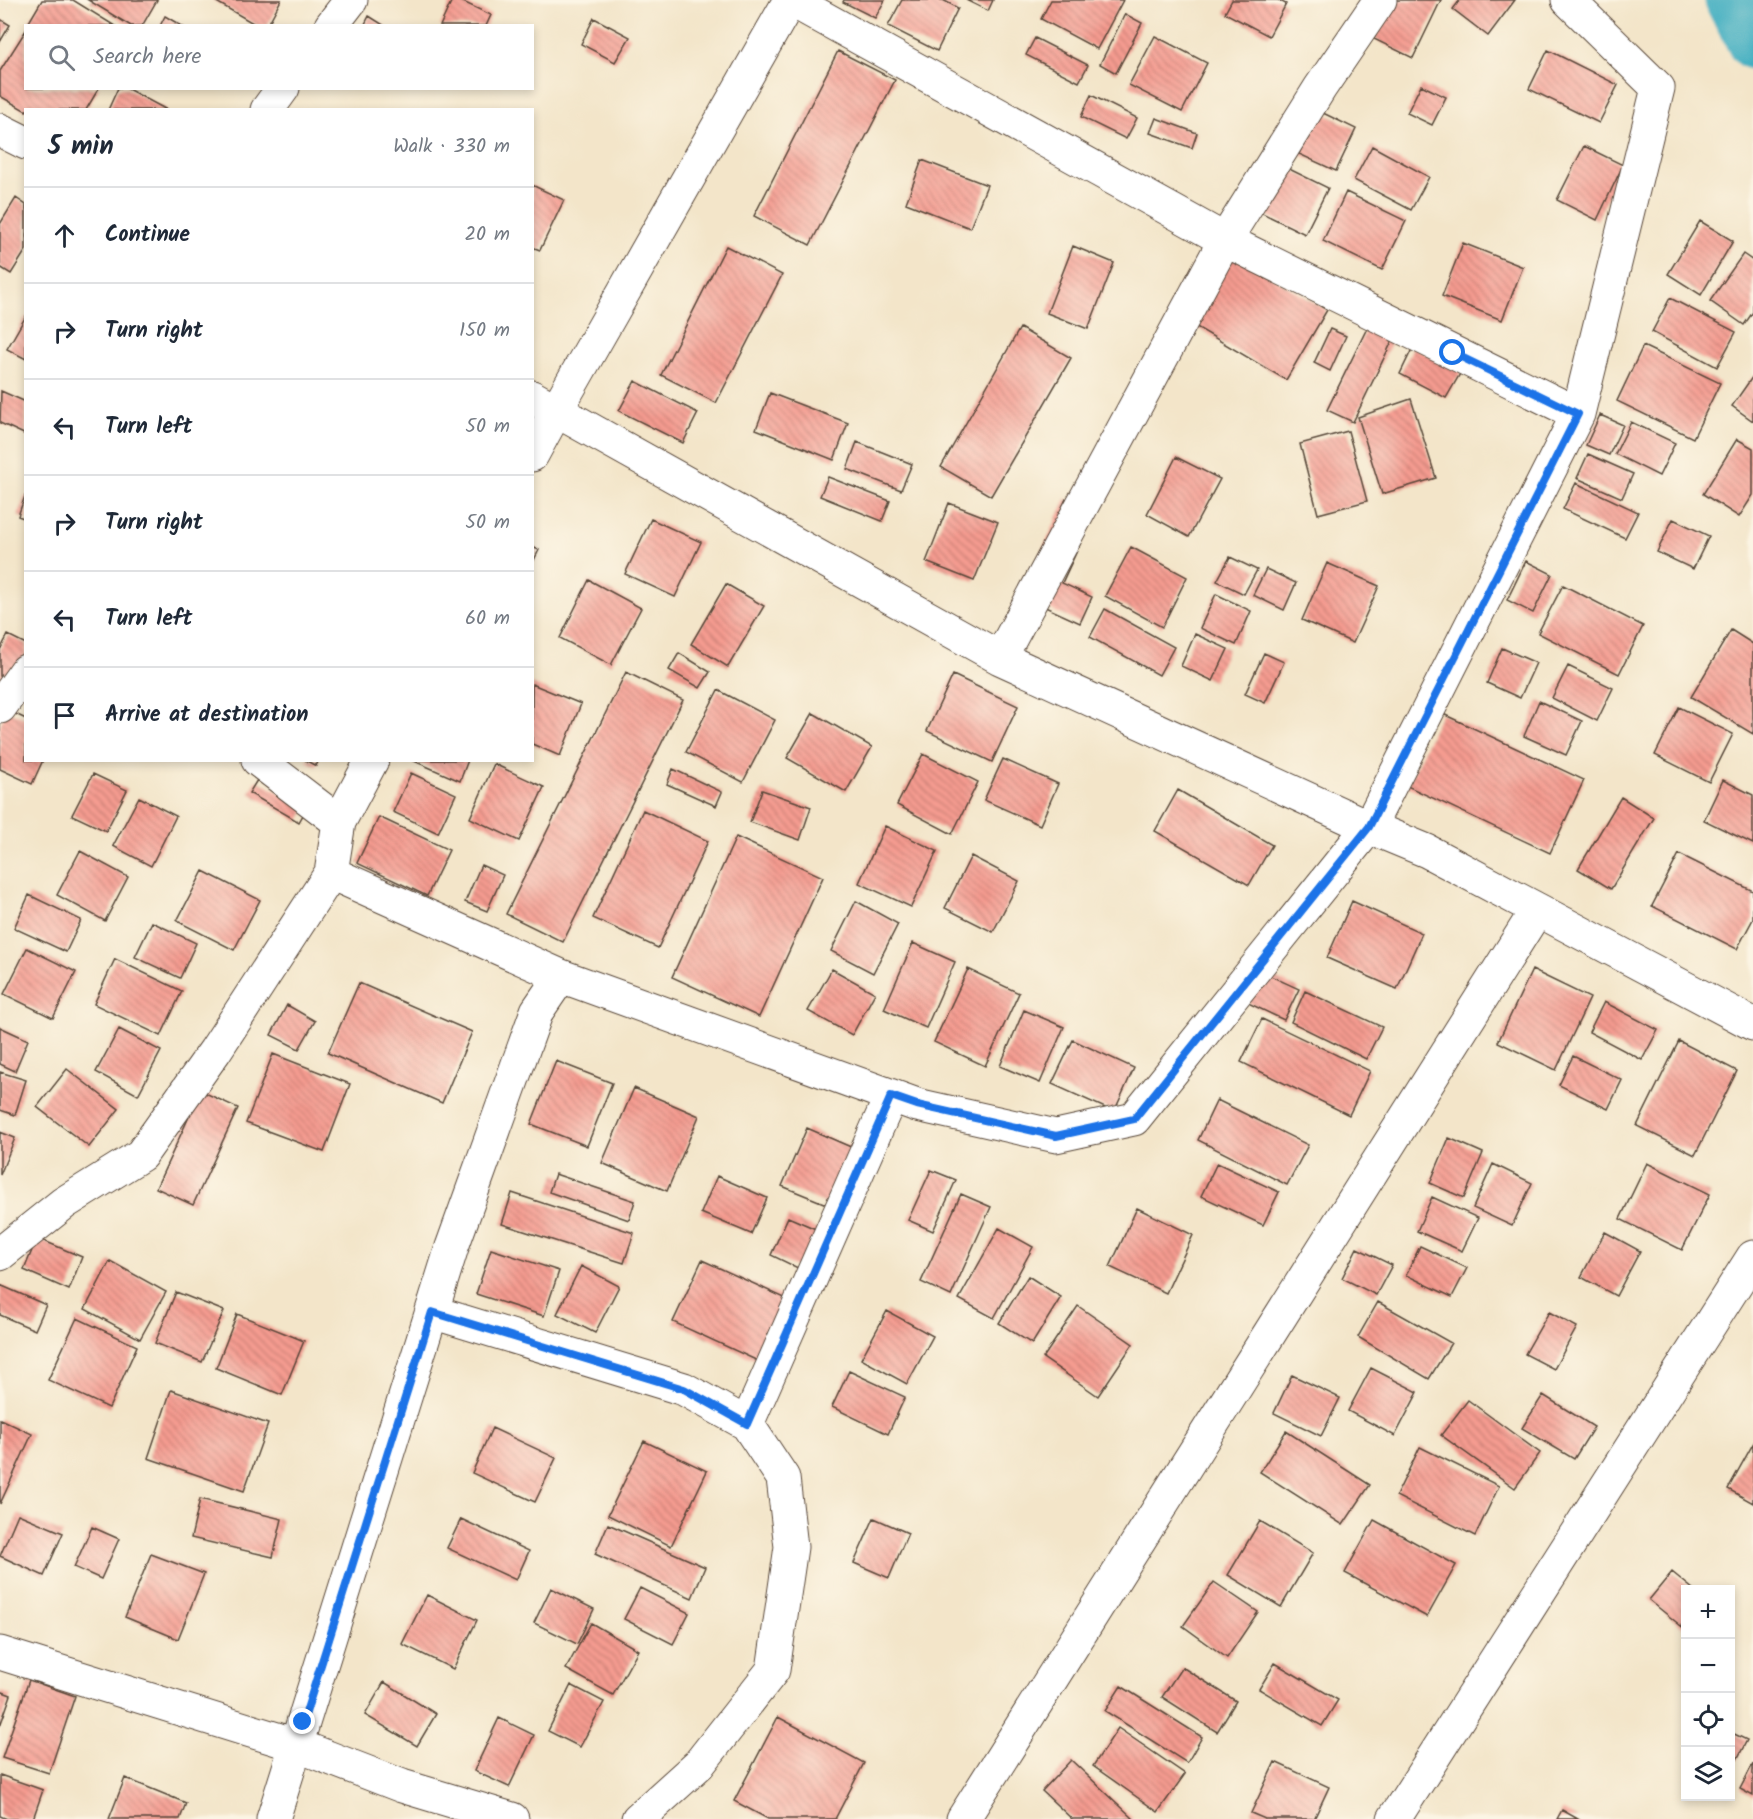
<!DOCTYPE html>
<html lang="en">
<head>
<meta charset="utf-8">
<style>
  :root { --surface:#fff; --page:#f2f2f3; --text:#1f2937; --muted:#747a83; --line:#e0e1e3 }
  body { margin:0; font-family:Kalam,sans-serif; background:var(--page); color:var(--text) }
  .controls { position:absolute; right:18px; bottom:18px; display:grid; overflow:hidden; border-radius:0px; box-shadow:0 3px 9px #0003 }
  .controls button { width:54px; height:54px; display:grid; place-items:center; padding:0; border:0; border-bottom:2px solid var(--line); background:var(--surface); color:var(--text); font:30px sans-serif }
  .stop { position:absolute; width:18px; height:18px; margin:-14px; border:4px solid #1a73e8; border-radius:50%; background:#fff }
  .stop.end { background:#1a73e8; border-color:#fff; box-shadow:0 2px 6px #0008 }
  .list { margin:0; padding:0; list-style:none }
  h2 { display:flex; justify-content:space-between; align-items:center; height:78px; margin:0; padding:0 24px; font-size:26px }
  h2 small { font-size:20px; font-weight:400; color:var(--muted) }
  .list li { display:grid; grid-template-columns:39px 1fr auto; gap:18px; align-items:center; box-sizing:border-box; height:96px; padding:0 24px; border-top:2px solid var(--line) }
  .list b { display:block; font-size:22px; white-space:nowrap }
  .list em { font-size:20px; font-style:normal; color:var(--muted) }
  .icon { flex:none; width:33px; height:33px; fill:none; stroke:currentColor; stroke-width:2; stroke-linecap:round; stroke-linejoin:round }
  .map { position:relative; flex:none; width:1753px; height:1819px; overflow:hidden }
  .search { position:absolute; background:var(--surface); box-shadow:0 3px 9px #0003; left:24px; top:24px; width:510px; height:66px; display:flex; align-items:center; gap:15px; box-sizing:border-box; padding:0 21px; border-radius:0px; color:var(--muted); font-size:22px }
  .panel { position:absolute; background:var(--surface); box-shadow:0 3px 9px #0003; left:24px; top:108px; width:510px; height:654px; border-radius:0px }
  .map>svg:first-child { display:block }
</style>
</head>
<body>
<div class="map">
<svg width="1753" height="1819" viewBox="0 0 1753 1819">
  <defs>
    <pattern id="building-back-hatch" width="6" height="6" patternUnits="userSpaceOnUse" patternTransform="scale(1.5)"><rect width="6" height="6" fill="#f59b90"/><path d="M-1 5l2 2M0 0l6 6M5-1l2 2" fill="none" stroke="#c87f75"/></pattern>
  </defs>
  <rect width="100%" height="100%" fill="#fcf5e5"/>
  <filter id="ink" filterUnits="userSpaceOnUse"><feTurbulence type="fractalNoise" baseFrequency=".0167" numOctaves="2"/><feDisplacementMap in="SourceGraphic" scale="12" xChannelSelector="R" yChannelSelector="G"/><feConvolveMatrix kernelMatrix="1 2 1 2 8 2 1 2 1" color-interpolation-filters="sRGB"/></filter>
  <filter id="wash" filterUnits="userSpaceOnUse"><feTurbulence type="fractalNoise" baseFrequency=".008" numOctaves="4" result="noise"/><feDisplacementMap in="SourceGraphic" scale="24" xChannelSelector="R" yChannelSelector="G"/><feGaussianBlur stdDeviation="1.35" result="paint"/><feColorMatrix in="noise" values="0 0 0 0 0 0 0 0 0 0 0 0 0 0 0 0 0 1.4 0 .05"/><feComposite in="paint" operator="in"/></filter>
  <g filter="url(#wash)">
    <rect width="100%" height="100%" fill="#f3e5c9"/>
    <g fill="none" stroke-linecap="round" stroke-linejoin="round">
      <path stroke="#43afc1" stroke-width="51" d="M1730,0L1753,44"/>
    </g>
    <g id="blocks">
      <path fill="url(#building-back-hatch)" d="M42,0H73L115,26H35L29,22Z
        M88,0H157L142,26H131Z
        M213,0H281L267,26H258Z
        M452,0H459L491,15L486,26H440Z
        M844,0H885L875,18L843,2Z
        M902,0H943L958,8L937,51L888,26Z
        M966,0H993L988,11Z
        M1051,0H1123L1097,49L1041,19Z
        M1232,0H1278L1286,4L1269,36L1225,13Z
        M1394,0H1441L1413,58L1374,39Z
        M1460,0H1515L1488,36L1453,9Z
        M1125,14L1142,23L1116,73L1100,64Z
        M165,16L182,26H160Z
        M369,16L385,26H364Z
        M594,18L630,37L615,62L581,44Z
        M0,19L10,25L0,42Z
        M26,30V88H99L86,110H26V111L0,96V71Z
        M1155,36L1207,63L1182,112L1129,85Z
        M1035,38L1088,65L1079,82L1026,55Z
        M1548,50L1618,85L1599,123L1529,89Z
        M838,51L895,80L810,245L754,216Z
        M1421,85L1446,97L1432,125L1407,113Z
        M118,88H126L167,110H108Z
        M1091,95L1137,118L1126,139L1081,117Z
        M1319,111L1356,129L1336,171L1299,154Z
        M1156,118L1197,133L1192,148L1150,133Z
        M1372,146L1429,177L1411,210L1354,180Z
        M1584,146L1623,165L1597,220L1557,200Z
        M922,160L987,185L970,228L906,203Z
        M1277,163L1328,188L1305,234L1254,209Z
        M532,185L564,200L540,250L532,247Z
        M1346,192L1406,221L1382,270L1323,241Z
        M16,198L26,205V250L11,274L0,267V224Z
        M1700,221L1733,241L1701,295L1668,274Z
        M1463,243L1523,267L1502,320L1442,296Z
        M726,246L782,275L716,403L661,375Z
        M1073,246L1114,263L1088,329L1047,313Z
        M1230,252L1327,310L1286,380L1188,322Z
        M1743,254L1753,261V312L1744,325L1710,301Z
        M1670,298L1736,332L1717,367L1652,332Z
        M26,316V359L7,349Z
        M1372,318L1397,331L1353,422L1327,410Z
        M1020,328L1071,358L991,496L941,467Z
        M1330,329L1346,336L1330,371L1314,363Z
        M1643,346L1720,383L1693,438L1617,401Z
        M1413,347L1461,372L1446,398L1400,374Z
        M1753,376V421L1732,406Z
        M635,381L698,413L683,443L619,411Z
        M1,391L26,402V435L0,423Z
        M770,393L848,423L834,460L756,429Z
        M1411,399L1436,478L1382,494L1358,417Z
        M1600,415L1623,425L1609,455L1586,445Z
        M1631,422L1675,443L1659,476L1615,454Z
        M1348,431L1367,501L1318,514L1300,444Z
        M1737,439L1753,448V495L1739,517L1703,494Z
        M857,442L912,464L901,490L847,469Z
        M1588,454L1633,474L1622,498L1577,478Z
        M1176,457L1220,479L1189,537L1147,514Z
        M828,477L890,501L882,521L820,496Z
        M1576,483L1638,512L1625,538L1563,509Z
        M25,496H26V519L18,516Z
        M1066,499L1095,512L1062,583L1092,597L1080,623L1021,596Z
        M949,503L998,522L974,581L926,562Z
        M651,519L701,542L675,597L625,574Z
        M1673,519L1709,536L1693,569L1657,552Z
        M532,547L539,550L532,564Z
        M1131,547L1187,577L1162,627L1105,596Z
        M1230,557L1257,570L1244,594L1217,581Z
        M1526,561L1552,574L1533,613L1507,600Z
        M1327,563L1379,586L1353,643L1302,620Z
        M1266,569L1296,583L1284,610L1253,595Z
        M589,580L641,608L611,665L560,638Z
        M726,584L764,606L728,667L691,644Z
        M1563,585L1643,626L1619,674L1538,633Z
        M1216,594L1251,611L1236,645L1200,628Z
        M1105,609L1174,647L1159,675L1090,637Z
        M1731,630L1753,644V734L1691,697Z
        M1195,634L1228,649L1213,681L1181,666Z
        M8,635L26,644V653L11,682L0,676V650Z
        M1502,648L1536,663L1520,698L1487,683Z
        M679,653L710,672L700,688L669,670Z
        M1264,653L1284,662L1265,703L1245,694Z
        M1568,666L1613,688L1597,721L1552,698Z
        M626,672L683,700L563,942L506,914Z
        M953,675L1018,706L992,762L927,731Z
        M532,684L581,704L560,756L532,744Z
        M718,690L775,720L743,782L686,752Z
        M1539,701L1582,721L1566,755L1524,736Z
        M1679,707L1733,734L1709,782L1655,755Z
        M7,710L26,719V760H43L32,784L0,769V725Z
        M813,713L872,747L846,792L787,758Z
        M1441,713L1584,780L1550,853L1407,786Z
        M923,754L978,782L952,834L897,805Z
        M1003,759L1058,784L1040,825L984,800Z
        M305,760H319L316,766Z
        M412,760H468L460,781Z
        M494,764L544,787L519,841L470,818Z
        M673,769L722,792L716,806L667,784Z
        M411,773L456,794L438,833L393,812Z
        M93,774L127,790L106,831L72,815Z
        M257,780L307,808L299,822L249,793Z
        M1723,780L1753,795V844L1704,820Z
        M762,790L811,807L800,840L750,822Z
        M1178,790L1272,845L1249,885L1155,831Z
        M139,797L176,816L151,866L113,846Z
        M1621,797L1654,818L1611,889L1578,869Z
        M643,810L708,841L658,948L593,918Z
        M379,817L449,850L427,896L357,863Z
        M885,826L937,851L911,907L859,883Z
        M736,837L823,877L759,1017L672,977Z
        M80,851L128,877L105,921L57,895Z
        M1679,854L1753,891V919L1737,949L1652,906Z
        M971,856L1019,881L993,932L945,908Z
        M481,865L503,875L487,911L465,902Z
        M203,871L260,900L234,950L177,921Z
        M29,895L81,920L66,952L14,928Z
        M856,901L898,924L873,973L831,951Z
        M1352,901L1422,933L1397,989L1327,958Z
        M152,922L196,943L180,978L135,957Z
        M913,943L955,962L926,1028L884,1009Z
        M27,948L76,972L53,1018L4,994Z
        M115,959L182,991L161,1036L94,1004Z
        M832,969L875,993L852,1035L808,1011Z
        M968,969L1019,993L985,1066L934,1042Z
        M1532,970L1590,998L1556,1070L1498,1042Z
        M1262,972L1299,989L1284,1020L1248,1003Z
        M359,983L472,1032L442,1103L328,1053Z
        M1305,991L1382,1027L1366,1059L1291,1022Z
        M1604,1002L1658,1030L1642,1060L1589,1032Z
        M287,1005L315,1021L299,1049L271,1035Z
        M1024,1010L1064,1027L1040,1083L1000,1066Z
        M1262,1019L1370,1071L1349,1115L1241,1062Z
        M0,1027L28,1040L15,1071L0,1064Z
        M119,1029L161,1051L138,1095L96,1072Z
        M1073,1040L1134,1068L1114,1112L1052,1084Z
        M1679,1041L1737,1071L1695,1155L1637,1126Z
        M273,1054L350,1084L324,1152L246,1123Z
        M1573,1056L1622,1080L1608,1109L1559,1085Z
        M556,1061L612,1083L587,1146L531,1124Z
        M67,1069L119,1109L89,1147L37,1107Z
        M0,1072L26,1080L15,1115L0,1110Z
        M634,1088L699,1116L667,1191L602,1163Z
        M201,1091L238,1108L193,1205L156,1188Z
        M1217,1100L1308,1145L1287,1185L1198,1140Z
        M807,1128L860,1151L836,1208L782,1186Z
        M0,1132L15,1138L0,1175Z
        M1449,1138L1483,1153L1464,1198L1430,1183Z
        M1217,1163L1279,1192L1263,1225L1201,1196Z
        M1647,1163L1710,1194L1682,1250L1620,1219Z
        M1493,1164L1532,1183L1512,1226L1473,1208Z
        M931,1170L956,1180L933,1231L908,1220Z
        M555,1174L635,1201L629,1220L549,1192Z
        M717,1176L767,1198L751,1234L701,1213Z
        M512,1193L634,1233L624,1263L502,1224Z
        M961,1194L991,1207L951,1296L921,1282Z
        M1432,1197L1478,1218L1462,1251L1417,1231Z
        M1137,1208L1193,1235L1166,1293L1110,1267Z
        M788,1217L825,1233L808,1273L771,1255Z
        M999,1228L1033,1247L994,1318L959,1299Z
        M1605,1232L1640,1251L1616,1296L1581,1277Z
        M37,1238L82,1257L69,1290L24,1270Z
        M1420,1246L1467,1268L1452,1297L1406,1275Z
        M1357,1248L1392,1265L1376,1295L1342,1278Z
        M491,1249L559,1271L544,1316L476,1294Z
        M702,1260L787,1299L758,1361L673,1322Z
        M110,1261L166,1292L140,1339L85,1309Z
        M581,1266L619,1286L595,1333L557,1314Z
        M1028,1276L1061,1297L1032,1344L999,1323Z
        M0,1285L46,1305L35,1330L0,1315Z
        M176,1292L224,1311L202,1362L155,1343Z
        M1378,1302L1451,1343L1429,1379L1358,1337Z
        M1078,1306L1133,1344L1098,1396L1043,1358Z
        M887,1311L933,1336L907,1384L861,1359Z
        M1549,1312L1577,1327L1554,1369L1525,1354Z
        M237,1314L304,1341L282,1395L216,1368Z
        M77,1318L137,1346L109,1408L48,1380Z
        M1371,1368L1418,1392L1395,1436L1348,1411Z
        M849,1371L905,1397L888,1434L832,1407Z
        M1292,1375L1340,1398L1321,1436L1274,1413Z
        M171,1390L268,1424L244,1491L148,1458Z
        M1543,1395L1594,1427L1574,1459L1522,1428Z
        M1468,1400L1540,1453L1515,1488L1441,1435Z
        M0,1419L32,1434L0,1504Z
        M492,1428L556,1458L535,1502L472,1473Z
        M1286,1431L1370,1485L1343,1525L1260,1472Z
        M644,1441L707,1471L671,1546L608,1515Z
        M1753,1444V1503L1728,1489Z
        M1420,1447L1499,1486L1475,1536L1396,1496Z
        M200,1499L282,1519L273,1557L191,1538Z
        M18,1514L63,1533L44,1576L0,1556Z
        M874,1518L908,1533L889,1578L854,1563Z
        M461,1519L529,1551L516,1580L447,1548Z
        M1374,1520L1456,1565L1427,1617L1345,1573Z
        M1260,1521L1313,1553L1281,1607L1228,1575Z
        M608,1524L705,1567L692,1598L595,1554Z
        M92,1527L119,1539L101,1579L74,1567Z
        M151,1554L204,1574L178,1639L125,1617Z
        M1672,1572L1694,1590H1686V1630L1649,1600Z
        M1214,1582L1258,1612L1227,1658L1183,1626Z
        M551,1588L594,1609L577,1644L534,1623Z
        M640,1588L689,1613L673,1644L624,1619Z
        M427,1595L477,1620L453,1669L402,1644Z
        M591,1623L638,1650L613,1695L566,1669Z
        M1275,1663L1338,1700L1322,1726L1259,1689Z
        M1182,1667L1236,1701L1217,1732L1162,1697Z
        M29,1680L75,1696L49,1773L2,1758Z
        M384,1682L436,1714L417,1746L365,1715Z
        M571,1685L604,1702L580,1747L548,1731Z
        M1121,1686L1202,1737L1187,1763L1105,1711Z
        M0,1691L11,1695L0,1726Z
        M778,1717L864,1763L835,1819H768L734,1801Z
        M499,1718L534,1735L509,1787L474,1771Z
        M1118,1728L1185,1774L1158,1812L1093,1766Z
        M1730,1732L1747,1740L1730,1773Z
        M1071,1760L1134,1819H1072L1042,1791Z
        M1275,1762L1329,1787L1314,1819H1265L1251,1813Z
        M1753,1764V1796L1740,1789Z
        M0,1775L43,1790L33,1819H7L0,1816Z
        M125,1778L186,1803L180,1819H109Z
        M1562,1810L1578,1819H1557Z"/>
    </g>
  </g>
  <g filter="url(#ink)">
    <use href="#blocks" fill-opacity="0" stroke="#574638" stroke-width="1.5"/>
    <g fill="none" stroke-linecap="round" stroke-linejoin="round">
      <g stroke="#574638" stroke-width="35">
        <path id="minor" d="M791,0L1225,240L1578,414
          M331,26L351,0
          M267,110L283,88
          M0,130L26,143
          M532,397L1000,658L1369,827L1427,851L1753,1024
          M532,455L557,409L790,0
          M1000,658L1225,240L1320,88L1380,0
          M0,707L26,671
          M258,760L339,822
          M331,873L561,976L917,1105L1056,1136L1134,1119L1369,827L1578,414L1658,88L1568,0
          M0,1254L64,1203L141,1155L215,1051L331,873L339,822L372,760
          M432,1312L684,1389L747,1424L783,1478L791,1547L773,1670L699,1764L638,1819
          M747,1424L891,1096
          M0,1653L296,1745L402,1786L512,1819
          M273,1819L452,1247L537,1011L561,976
          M963,1819L1537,910
          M1394,1819L1753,1257"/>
      </g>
      <use href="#minor" stroke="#fff" stroke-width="33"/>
    </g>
  </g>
  <g fill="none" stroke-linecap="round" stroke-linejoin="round" filter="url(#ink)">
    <path stroke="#1a73e8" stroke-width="8" d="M303,1722L432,1312L684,1389L747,1424L891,1096L917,1105L1056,1136L1134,1119L1369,827L1578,414L1453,353"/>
  </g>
</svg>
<div class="controls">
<button>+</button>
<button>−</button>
<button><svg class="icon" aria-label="locate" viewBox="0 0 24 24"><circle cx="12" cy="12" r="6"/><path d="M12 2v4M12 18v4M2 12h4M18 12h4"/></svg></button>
<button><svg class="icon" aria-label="layers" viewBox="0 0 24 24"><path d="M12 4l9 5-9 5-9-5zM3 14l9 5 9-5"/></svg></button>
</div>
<div class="stop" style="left:1453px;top:353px"></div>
<div class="stop end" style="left:303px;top:1722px"></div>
<div class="search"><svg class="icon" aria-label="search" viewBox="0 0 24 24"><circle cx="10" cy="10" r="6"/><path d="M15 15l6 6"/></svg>Search here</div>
<section class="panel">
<h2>5 min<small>Walk · 330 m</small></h2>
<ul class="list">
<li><svg class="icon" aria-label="ahead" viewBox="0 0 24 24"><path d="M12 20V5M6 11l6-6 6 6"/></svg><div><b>Continue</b></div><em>20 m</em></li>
<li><svg class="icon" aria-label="right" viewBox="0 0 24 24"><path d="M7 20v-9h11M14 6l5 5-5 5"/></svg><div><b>Turn right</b></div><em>150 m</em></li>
<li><svg class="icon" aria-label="left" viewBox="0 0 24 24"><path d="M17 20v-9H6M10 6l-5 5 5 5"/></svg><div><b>Turn left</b></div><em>50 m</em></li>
<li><svg class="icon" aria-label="right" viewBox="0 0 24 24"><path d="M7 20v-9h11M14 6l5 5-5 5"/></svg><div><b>Turn right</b></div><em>50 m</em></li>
<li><svg class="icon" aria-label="left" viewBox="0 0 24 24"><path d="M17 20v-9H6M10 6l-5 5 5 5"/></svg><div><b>Turn left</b></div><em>60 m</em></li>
<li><svg class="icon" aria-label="arrive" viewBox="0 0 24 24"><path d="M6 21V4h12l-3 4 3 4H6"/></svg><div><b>Arrive at destination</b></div></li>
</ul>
</section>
</div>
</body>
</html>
